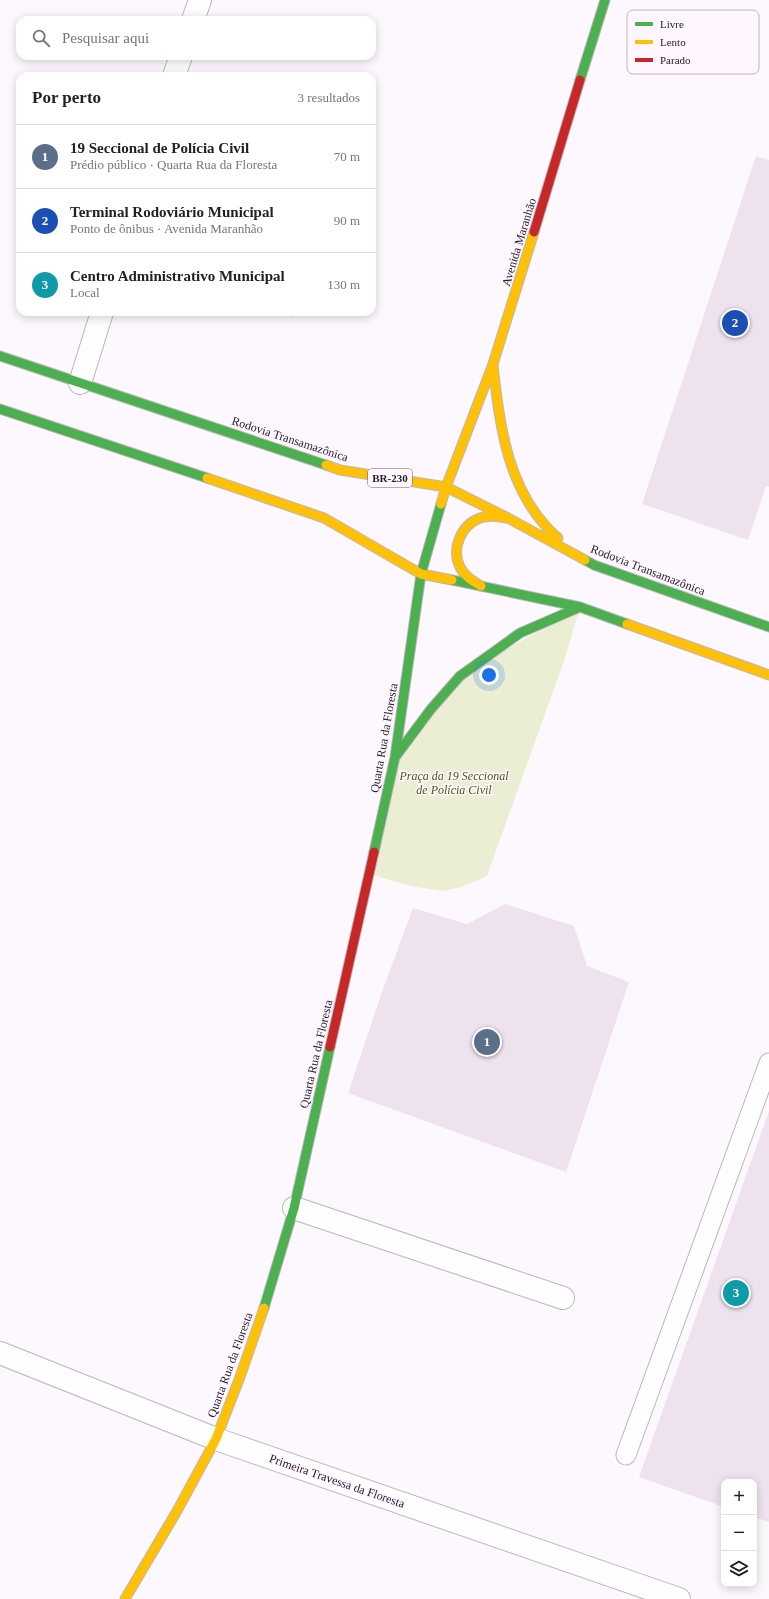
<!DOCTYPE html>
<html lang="pt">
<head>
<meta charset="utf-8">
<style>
  :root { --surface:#fff; --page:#f6f6f6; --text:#222; --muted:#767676; --line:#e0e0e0; --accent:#726d72 }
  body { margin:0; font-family:Georgia,serif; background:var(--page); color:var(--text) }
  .controls { position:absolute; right:12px; bottom:12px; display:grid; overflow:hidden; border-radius:8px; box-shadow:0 2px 10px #0003 }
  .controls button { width:36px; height:36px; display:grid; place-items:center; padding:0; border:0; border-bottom:1px solid var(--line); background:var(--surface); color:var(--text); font:20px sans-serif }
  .you { position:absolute; left:489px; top:675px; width:14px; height:14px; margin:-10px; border:3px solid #fff; border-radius:50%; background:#1a73e8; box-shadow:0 0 0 6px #1a73e833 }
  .badge { display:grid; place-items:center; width:26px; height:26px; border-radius:50%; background:var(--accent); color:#fff; font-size:13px; font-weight:700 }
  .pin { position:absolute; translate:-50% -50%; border:2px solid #fff; box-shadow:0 1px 4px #0006 }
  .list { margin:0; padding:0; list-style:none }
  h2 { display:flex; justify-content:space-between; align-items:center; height:52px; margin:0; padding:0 16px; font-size:17px }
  h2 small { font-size:13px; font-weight:400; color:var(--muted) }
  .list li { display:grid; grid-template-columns:26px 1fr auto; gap:12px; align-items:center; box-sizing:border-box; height:64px; padding:0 16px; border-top:1px solid var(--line) }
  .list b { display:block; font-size:15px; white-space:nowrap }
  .list p { margin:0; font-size:13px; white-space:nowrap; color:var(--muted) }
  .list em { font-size:13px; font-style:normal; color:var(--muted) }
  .icon { flex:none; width:22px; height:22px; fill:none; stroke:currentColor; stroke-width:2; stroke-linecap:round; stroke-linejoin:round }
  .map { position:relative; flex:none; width:769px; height:1599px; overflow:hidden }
  .search { position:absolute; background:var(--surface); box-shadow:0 2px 10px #0003; left:16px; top:16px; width:360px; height:44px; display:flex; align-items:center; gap:10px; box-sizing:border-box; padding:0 14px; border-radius:12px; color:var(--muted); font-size:15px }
  .panel { position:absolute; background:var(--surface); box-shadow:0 2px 10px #0003; left:16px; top:72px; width:360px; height:244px; border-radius:12px }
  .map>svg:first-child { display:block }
</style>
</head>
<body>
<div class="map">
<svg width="769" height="1599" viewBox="0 0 769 1599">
  <rect width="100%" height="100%" fill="#fdf8fd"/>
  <path fill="#eceed4" d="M580,607L564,661L487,876L462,887L442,891L411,886L369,874L395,757L460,676Z"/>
  <path fill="#eee2ee" d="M756,156L769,160V487L766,486L748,540L642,504Z
    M278,312H295L293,317Z
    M505,904L574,926L587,966L629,982L566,1172L348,1093L382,992L413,908L467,924Z
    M769,1111V1522L754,1517V1482H724V1507L639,1477Z"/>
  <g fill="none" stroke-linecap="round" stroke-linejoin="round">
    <g stroke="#bbb7bc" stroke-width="21">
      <path id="lane" d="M626,1455L769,1063"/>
    </g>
    <g stroke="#bbb7bc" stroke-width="24">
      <path id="street" d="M193,20L200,0
        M174,76L181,56
        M80,383L102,312
        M294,1208L563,1298
        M0,1353L216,1439L679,1599"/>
    </g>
    <g stroke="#bbb7bc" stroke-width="11">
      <path id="fast" d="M580,80L605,0
        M0,356L326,465
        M0,409L207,478
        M585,560L594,565L769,627
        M452,580L580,607L627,624
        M396,756L431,709L460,676L520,633L580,607
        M374,852L395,757L421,574L441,504
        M264,1308L294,1208L330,1047"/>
    </g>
    <g stroke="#bbb7bc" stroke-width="11">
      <path id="slow" d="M493,364C499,425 508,495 558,538
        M326,465L340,470L446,487L508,518L585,560
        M207,478L324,518L421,574L452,580
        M441,504L446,487L493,364L534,232
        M481,586C473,581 464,576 460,567C451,549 461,525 480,518C489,515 497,516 505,518
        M627,624L769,675
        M125,1599L177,1511L216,1439L240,1377L264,1308"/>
    </g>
    <g stroke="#bbb7bc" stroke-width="11">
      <path id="jam" d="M534,232L580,80
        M330,1047L374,852"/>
    </g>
    <use href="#lane" stroke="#fffeff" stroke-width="19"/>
    <use href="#street" stroke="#fffeff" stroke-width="22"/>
    <use href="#fast" stroke="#4caf50" stroke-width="9"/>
    <use href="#slow" stroke="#ffc107" stroke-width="9"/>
    <use href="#jam" stroke="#c62828" stroke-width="9"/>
  </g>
  <g text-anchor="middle" stroke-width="3" stroke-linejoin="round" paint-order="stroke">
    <rect fill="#fff6ff" stroke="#686268" stroke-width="1" x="368" y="469" width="44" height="18" rx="3"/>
    <g font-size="11" font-weight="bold" fill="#272227">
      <text x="390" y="482">BR-230</text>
    </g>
    <g font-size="12" fill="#272227" stroke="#fff6ff">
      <text transform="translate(519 242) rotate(-73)" y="4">Avenida Maranhão</text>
      <text transform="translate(290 439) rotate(18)" y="4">Rodovia Transamazônica</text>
      <text transform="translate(648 570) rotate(21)" y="4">Rodovia Transamazônica</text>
      <text transform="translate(384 738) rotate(-80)" y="4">Quarta Rua da Floresta</text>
      <text transform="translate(316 1054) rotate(-77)" y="4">Quarta Rua da Floresta</text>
      <text transform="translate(230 1365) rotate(-70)" y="4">Quarta Rua da Floresta</text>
      <text transform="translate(337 1481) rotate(19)" y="4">Primeira Travessa da Floresta</text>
    </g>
    <g font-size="12" font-style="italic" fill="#545907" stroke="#fff6ff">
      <text x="454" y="780">Praça da 19 Seccional<tspan x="454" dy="14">de Polícia Civil</tspan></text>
    </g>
  </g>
  <rect x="627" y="10" width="132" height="64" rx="6" fill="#fff6ff" stroke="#beb6be" stroke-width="1"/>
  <rect x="635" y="22" width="18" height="4" fill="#4caf50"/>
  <rect x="635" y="40" width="18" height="4" fill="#ffc107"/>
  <rect x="635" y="58" width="18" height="4" fill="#c62828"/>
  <g font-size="11" fill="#272227">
    <text x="660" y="28">Livre</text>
    <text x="660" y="46">Lento</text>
    <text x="660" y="64">Parado</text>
  </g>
</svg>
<div class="controls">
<button>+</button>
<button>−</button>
<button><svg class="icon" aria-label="layers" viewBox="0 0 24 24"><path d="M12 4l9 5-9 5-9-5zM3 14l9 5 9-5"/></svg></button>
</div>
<div class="you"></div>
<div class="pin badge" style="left:487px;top:1042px;background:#5c6f8a">1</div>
<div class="pin badge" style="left:735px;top:323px;background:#1a4fb4">2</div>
<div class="pin badge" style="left:736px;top:1293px;background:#0f9aa8">3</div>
<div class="search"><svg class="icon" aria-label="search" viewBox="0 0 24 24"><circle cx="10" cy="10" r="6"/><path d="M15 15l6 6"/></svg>Pesquisar aqui</div>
<section class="panel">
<h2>Por perto<small>3 resultados</small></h2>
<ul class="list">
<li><span class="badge" style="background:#5c6f8a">1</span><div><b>19 Seccional de Polícia Civil</b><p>Prédio público · Quarta Rua da Floresta</p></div><em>70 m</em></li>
<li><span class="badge" style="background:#1a4fb4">2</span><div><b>Terminal Rodoviário Municipal</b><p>Ponto de ônibus · Avenida Maranhão</p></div><em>90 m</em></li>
<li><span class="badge" style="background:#0f9aa8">3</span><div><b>Centro Administrativo Municipal</b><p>Local</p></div><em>130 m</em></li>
</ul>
</section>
</div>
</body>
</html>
